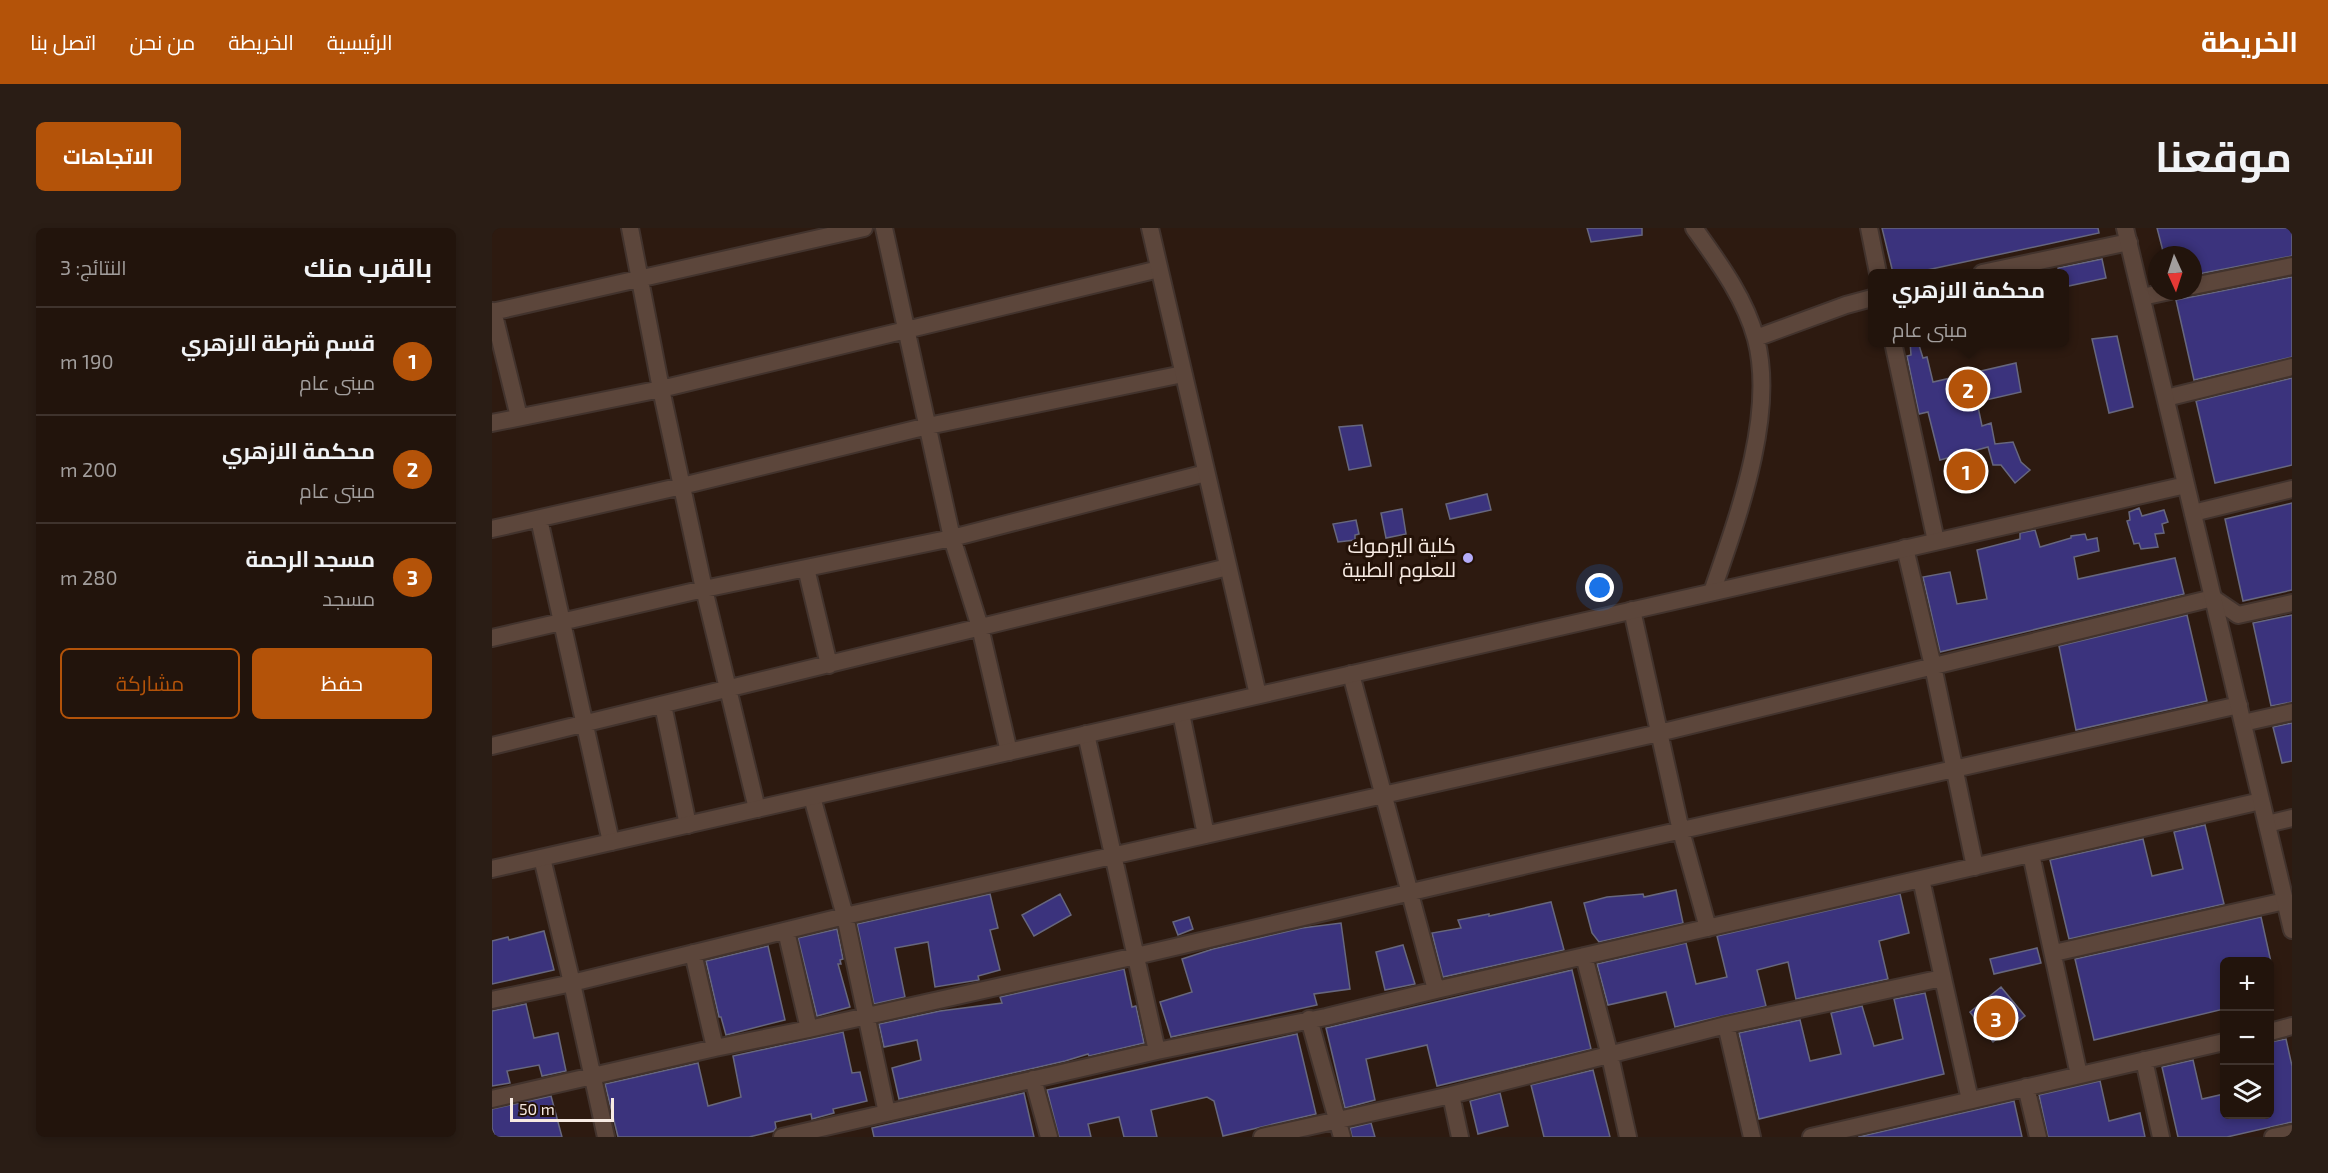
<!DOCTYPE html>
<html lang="ar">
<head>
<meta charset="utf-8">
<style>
  :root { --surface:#22140c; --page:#2a1d15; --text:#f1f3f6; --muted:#a29e9d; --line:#3f332d; --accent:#b45309 }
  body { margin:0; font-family:"Exo 2",Cairo,sans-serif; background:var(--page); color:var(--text); direction:rtl }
  .controls { position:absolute; right:18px; bottom:18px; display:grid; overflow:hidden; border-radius:9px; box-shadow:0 3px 9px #0003 }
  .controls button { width:54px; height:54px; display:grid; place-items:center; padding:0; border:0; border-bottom:2px solid var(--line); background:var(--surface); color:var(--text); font:30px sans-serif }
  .compass { position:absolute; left:1656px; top:18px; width:54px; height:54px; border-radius:50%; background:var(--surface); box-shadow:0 3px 9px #0003; rotate:177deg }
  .scale { position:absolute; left:18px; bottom:15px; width:104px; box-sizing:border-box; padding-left:6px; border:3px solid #f7eae2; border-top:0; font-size:16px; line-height:21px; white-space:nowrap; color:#f7eae2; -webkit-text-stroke:4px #231107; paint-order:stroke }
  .you { position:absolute; left:1108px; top:360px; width:21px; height:21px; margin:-15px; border:4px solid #fff; border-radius:50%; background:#1a73e8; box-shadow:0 0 0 9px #1a73e833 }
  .badge { display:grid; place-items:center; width:39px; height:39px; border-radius:50%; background:var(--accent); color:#fff; font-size:20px; font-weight:700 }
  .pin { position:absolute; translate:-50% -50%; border:3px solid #fff; box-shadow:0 2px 6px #0006 }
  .popup { position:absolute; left:1376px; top:41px; width:201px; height:78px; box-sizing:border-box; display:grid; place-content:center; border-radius:9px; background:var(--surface); filter:drop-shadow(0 2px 4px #0005); font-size:20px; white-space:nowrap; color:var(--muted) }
  .popup b { font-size:22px; color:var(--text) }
  .popup::after { content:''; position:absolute; left:50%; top:100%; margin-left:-12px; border:12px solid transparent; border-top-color:var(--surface) }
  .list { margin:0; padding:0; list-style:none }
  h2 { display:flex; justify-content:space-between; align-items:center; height:78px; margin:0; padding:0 24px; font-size:26px }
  h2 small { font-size:20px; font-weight:400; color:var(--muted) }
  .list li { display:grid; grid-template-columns:39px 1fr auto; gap:18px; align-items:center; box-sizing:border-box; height:108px; padding:0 24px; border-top:2px solid var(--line) }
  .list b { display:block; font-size:22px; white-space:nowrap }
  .list p { margin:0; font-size:20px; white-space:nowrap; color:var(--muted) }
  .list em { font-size:20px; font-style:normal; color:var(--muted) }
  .actions { display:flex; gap:12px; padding:18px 24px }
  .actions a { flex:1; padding:14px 0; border:2px solid var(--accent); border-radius:9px; text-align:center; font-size:21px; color:var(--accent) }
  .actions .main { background:var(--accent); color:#fff }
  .icon { flex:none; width:33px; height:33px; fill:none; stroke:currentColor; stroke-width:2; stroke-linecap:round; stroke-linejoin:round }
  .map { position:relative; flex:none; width:1800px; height:909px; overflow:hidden; direction:ltr; border-radius:9px }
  header { display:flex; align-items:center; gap:36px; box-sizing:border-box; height:84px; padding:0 30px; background:var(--accent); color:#fff }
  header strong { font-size:28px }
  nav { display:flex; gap:33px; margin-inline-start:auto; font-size:21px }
  .intro { display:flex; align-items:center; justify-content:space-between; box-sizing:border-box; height:144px; padding:0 36px }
  h1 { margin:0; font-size:42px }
  .button { padding:15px 27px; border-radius:9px; background:var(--accent); color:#fff; font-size:21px; font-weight:700 }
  main { display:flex; gap:36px; padding:0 36px }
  aside { flex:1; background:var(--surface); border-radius:9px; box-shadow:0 3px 9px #0003 }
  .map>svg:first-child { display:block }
</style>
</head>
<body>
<header>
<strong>الخريطة</strong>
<nav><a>الرئيسية</a><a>الخريطة</a><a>من نحن</a><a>اتصل بنا</a></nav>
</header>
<div class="intro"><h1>موقعنا</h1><a class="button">الاتجاهات</a></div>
<main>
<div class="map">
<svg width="1800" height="909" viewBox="0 0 1800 909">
  <rect width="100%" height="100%" fill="#2d1a10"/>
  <path fill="#3b337d" stroke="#67677e" stroke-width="1.5" d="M1095,0H1150V7L1099,14Z
    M1390,0H1606L1607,5L1421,45H1401Z
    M1665,0H1800V28L1701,47V27H1672Z
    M1610,31L1614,50L1572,59V45H1567L1566,40Z
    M1800,49V129L1702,152L1684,72Z
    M1625,108L1641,179L1617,185L1600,111Z
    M1418,114H1426L1431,130L1435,129L1441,154L1524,135L1529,164L1485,174L1490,198L1499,195L1503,216L1521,214L1529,234L1538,242L1523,255L1509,237H1501L1496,219L1448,232L1436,184L1427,186L1415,128L1419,127Z
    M1800,150V237L1723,255L1704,173Z
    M870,197L879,238L857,242L847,199Z
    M995,266L999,282L958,291L954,276Z
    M1800,275V362L1751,373L1733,291Z
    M1647,280L1650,288L1672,282L1676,294L1670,296L1672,305L1663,306L1666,319L1649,321L1647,315L1642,316L1635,293L1638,292L1637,284Z
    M910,281L914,306L894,310L889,285Z
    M864,292L867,306L863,307V312L846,314L841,296Z
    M1543,302L1548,319L1579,310V308L1593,306L1595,312L1605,310L1607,323L1582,329L1586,351L1683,330L1692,366L1448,424L1431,349L1458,344L1465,376L1495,371L1485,322L1528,311V305Z
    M1695,387L1715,473L1584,502L1567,418Z
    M1800,387V474L1779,478L1761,395Z
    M1800,495V533L1790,535L1781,499Z
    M1713,597L1732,676L1577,711L1558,632L1651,611L1660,648L1691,641L1682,604Z
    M1184,662L1191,695L1107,714L1100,705L1092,675L1115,669L1151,666L1152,669Z
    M498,666L506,700L498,702L508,742L486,748L487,752L443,759L436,714L403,720L413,769L382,776L365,696Z
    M568,666L579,687L542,708L530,687Z
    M1408,666L1417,705L1387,713L1396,751L1304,771L1296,734L1265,742L1274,778L1183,799L1174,764L1116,777L1105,736L1194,715L1204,756L1235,749L1225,708Z
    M1059,674L1072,722L951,749L940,705L969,700L966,692L997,686V688Z
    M697,689L701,701L686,707L681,694Z
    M1769,689L1779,734H1732V781L1602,812L1583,731Z
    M849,695L858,761L822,766L825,777L679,809L668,774L700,764L690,731L721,721L810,700Z
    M345,701L351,731L348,732L349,736H346L358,779L325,788L306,710Z
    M52,703L62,742L0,756V713L16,709L17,712Z
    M911,717L923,756L893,762L884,724Z
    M276,718L293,792L234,807L229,789H227L214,733Z
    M1545,720L1549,735L1502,746L1498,731Z
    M632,741L640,779L644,778L652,815L597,828L596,826L573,833L407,871L400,840L429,832L425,812L392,819L387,796L448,783L510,775L508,769Z
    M1080,742L1099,821L945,858L935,817L874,831L883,872L853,880L834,800Z
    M1509,759L1533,788L1501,814L1478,784Z
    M1433,765L1452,846L1267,891L1247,805L1308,792L1318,833L1349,826L1339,785L1370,778L1382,818L1411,811L1402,771Z
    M34,776L42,810L66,805L74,843L50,848L47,837L15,843L18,855L0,858V783Z
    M351,804L360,845L368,844L375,873L341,881L342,885L320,891L319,886L283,894L284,900L282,903L257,909H126L113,856L206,835L216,878L249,869L241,828Z
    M805,806L824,886L731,908L722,873L715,869L659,882L665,909H632L627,889L596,896L599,909H567L555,862Z
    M1794,811L1800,838V894L1735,909H1686L1670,839L1701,832L1710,871L1732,866V886H1778V814Z
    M1101,842L1118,909H1052L1039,857Z
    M1608,853L1617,893L1648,885L1653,909H1556L1547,867Z
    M532,865L542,909H382L380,900Z
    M1008,865L1016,898L986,906L978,873Z
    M59,868L70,909H3L0,900V881Z
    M1522,873L1530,909H1366Z
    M879,895L883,909H860L858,900Z"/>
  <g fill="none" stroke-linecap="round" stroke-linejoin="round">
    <g stroke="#42332d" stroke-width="20">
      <path id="minor" d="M138,0L169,161L212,361L265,581
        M392,0L460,310L488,399L517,524
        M1202,0C1227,35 1253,70 1264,111C1284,188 1245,291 1220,364
        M1377,0L1386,45
        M1490,45L1637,14
        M1701,58L1800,38
        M1650,69L1678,63
        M1,83L27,189
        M0,84L372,0
        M1264,110L1354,77L1380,70
        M1401,114L1444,313
        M1674,170L1800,139
        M0,195L169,161L667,41
        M1701,285L1800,261
        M47,291L119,614
        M0,301L190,258L436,198L691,146
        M1413,320L1441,438L1483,639
        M314,340L337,437
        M1140,382L1189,603L1216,700
        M0,410L212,361L460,310L714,245
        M859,446L944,762
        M171,477L196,597
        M689,485L714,607
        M1751,495L1800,484
        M594,506L665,823
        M0,518L736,339
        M320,569L353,688L395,885
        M1775,596L1800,590
        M1539,626L1587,847
        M50,630L80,755L114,909
        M1429,651L1478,872
        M294,703L317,801
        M201,725L223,820
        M1562,725L1793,673
        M1092,728L1118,828L1136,909
        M0,772L80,755L353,688L1167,505L1721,370L1746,387L1800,375
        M817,791L850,909
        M1234,797L1260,909
        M1778,804L1800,798
        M1652,832L1669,909
        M541,851L557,909
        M1534,859L1546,909
        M959,867L968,909
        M0,871L223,820L317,801L644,728L1070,629L1747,477
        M290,909L665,823L834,789L944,762L1769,573
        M770,909L959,867L1234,797L1450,750
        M1319,909L1732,814
        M1781,909L1800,905"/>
    </g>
    <g stroke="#42332d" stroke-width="20">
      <path id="tertiary" d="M658,0L766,467
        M1633,0L1800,702
        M0,641L1694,257"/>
    </g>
    <use href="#minor" stroke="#5c463b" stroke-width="16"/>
    <use href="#tertiary" stroke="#5c463b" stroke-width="16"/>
  </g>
  <circle fill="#b4acf9" stroke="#231107" stroke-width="2" cx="976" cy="330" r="6"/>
  <g text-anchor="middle" stroke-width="6" stroke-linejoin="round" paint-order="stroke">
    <g font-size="21" fill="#f7eae2" stroke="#231107" text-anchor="end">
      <text x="964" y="325">كلية اليرموك<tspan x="964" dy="24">للعلوم الطبية</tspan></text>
    </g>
  </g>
</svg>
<div class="controls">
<button>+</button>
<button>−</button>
<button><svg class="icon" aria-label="layers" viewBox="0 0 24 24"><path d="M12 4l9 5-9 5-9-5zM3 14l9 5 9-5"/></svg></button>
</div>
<svg class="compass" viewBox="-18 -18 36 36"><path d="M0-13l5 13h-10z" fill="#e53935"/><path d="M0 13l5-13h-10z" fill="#a29e9d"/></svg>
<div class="scale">50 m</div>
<div class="you"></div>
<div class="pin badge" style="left:1474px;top:243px">1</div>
<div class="pin badge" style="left:1476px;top:161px">2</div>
<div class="popup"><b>محكمة الازهري</b>مبنى عام</div>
<div class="pin badge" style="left:1504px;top:790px">3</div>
</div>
<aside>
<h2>بالقرب منك<small>النتائج: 3</small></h2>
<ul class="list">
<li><span class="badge">1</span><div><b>قسم شرطة الازهري</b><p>مبنى عام</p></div><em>190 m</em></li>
<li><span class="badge">2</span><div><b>محكمة الازهري</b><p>مبنى عام</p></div><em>200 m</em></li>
<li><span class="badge">3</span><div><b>مسجد الرحمة</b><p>مسجد</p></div><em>280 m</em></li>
</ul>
<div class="actions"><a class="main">حفظ</a><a>مشاركة</a></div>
</aside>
</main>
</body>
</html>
